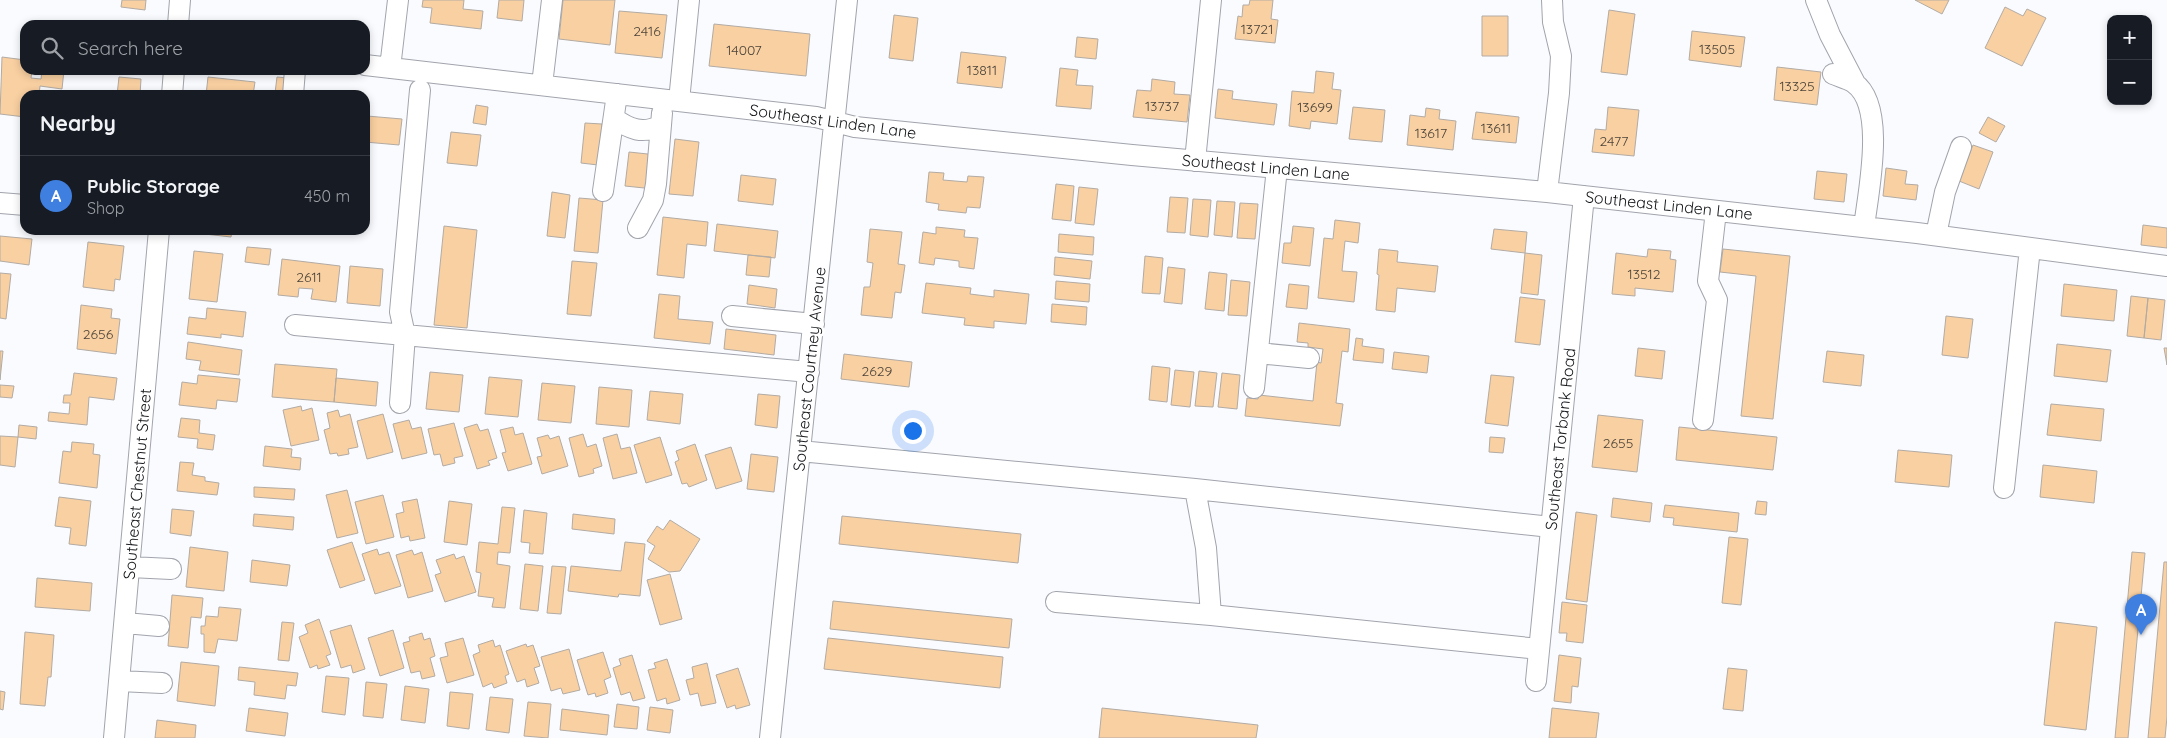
<!DOCTYPE html>
<html lang="en">
<head>
<meta charset="utf-8">
<style>
  :root { --surface:#171b24; --page:#20242c; --text:#f1f3f6; --muted:#9ea1a6; --line:#363941; --accent:#2f8a3a }
  body { margin:0; font-family:Quicksand,sans-serif; background:var(--page); color:var(--text) }
  .controls { position:absolute; right:15px; top:15px; display:grid; overflow:hidden; border-radius:10px; box-shadow:0 2px 8px #0003 }
  .controls button { width:45px; height:45px; display:grid; place-items:center; padding:0; border:0; border-bottom:1px solid var(--line); background:var(--surface); color:var(--text); font:25px sans-serif }
  .you { position:absolute; left:912px; top:430px; width:18px; height:18px; margin:-12px; border:4px solid #fff; border-radius:50%; background:#1a73e8; box-shadow:0 0 0 8px #1a73e833 }
  .badge { display:grid; place-items:center; width:32px; height:32px; border-radius:50%; background:var(--accent); color:#fff; font-size:16px; font-weight:700 }
  .pin { position:absolute; translate:-50% -41px; filter:drop-shadow(0 1px 2px #0008) }
  .pin::after { content:''; position:absolute; top:26px; width:18px; height:15px; background:inherit; clip-path:polygon(0 0,100% 0,50% 100%) }
  .list { margin:0; padding:0; list-style:none }
  h2 { display:flex; justify-content:space-between; align-items:center; height:65px; margin:0; padding:0 20px; font-size:21px }
  h2 small { font-size:16px; font-weight:400; color:var(--muted) }
  .list li { display:grid; grid-template-columns:32px 1fr auto; gap:15px; align-items:center; box-sizing:border-box; height:80px; padding:0 20px; border-top:1px solid var(--line) }
  .list b { display:block; font-size:19px; white-space:nowrap }
  .list p { margin:0; font-size:16px; white-space:nowrap; color:var(--muted) }
  .list em { font-size:16px; font-style:normal; color:var(--muted) }
  .icon { flex:none; width:28px; height:28px; fill:none; stroke:currentColor; stroke-width:2; stroke-linecap:round; stroke-linejoin:round }
  .map { position:relative; flex:none; width:2167px; height:738px; overflow:hidden }
  .search { position:absolute; background:var(--surface); box-shadow:0 2px 8px #0003; left:20px; top:20px; width:350px; height:55px; display:flex; align-items:center; gap:12px; box-sizing:border-box; padding:0 18px; border-radius:15px; color:var(--muted); font-size:19px }
  .panel { position:absolute; background:var(--surface); box-shadow:0 2px 8px #0003; left:20px; top:90px; width:350px; height:145px; border-radius:15px }
  .map>svg:first-child { display:block }
</style>
</head>
<body>
<div class="map">
<svg width="2167" height="738" viewBox="0 0 2167 738">
  <rect width="100%" height="100%" fill="#fafbff"/>
  <path fill="#f9d0a1" stroke="#b2aba4" d="M122,0H146L145,10L121,7Z
    M423,0H464L463,9L483,11L481,29L430,23L432,8L422,7Z
    M499,0H524L522,21L497,18Z
    M563,0H615L610,45L559,39Z
    M1250,0H1273L1271,19L1278,20L1275,43L1235,39L1238,16L1242,17L1243,5H1249Z
    M1915,0H1949L1942,14Z
    M2005,7L2023,16L2027,9L2046,18L2022,66L1985,48Z
    M1609,10L1635,14L1627,75L1601,72Z
    M619,11L667,15L662,58L615,53Z
    M894,15L918,18L913,61L889,58Z
    M1482,16H1508V56H1482Z
    M714,24L810,34L806,76L709,66Z
    M1692,31L1745,37L1741,67L1689,60Z
    M1077,37L1098,39L1096,59L1075,57Z
    M961,52L1006,57L1002,88L957,83Z
    M2,57L25,60V70H32L31,78L41,79L42,70H64L62,89L40,86L39,95H25V117L0,114Z
    M1777,67L1821,72L1817,105L1774,100Z
    M1060,68L1078,70L1076,85L1093,86L1091,109L1056,106Z
    M1316,71L1334,73L1332,89L1341,90L1337,124L1311,121L1310,129L1289,126L1292,91L1314,93Z
    M119,77L141,79L140,95H117Z
    M208,77L255,82L253,95H206Z
    M277,77L288,78L286,94L275,93Z
    M1152,79L1175,82L1174,94L1190,95L1187,122L1133,117L1137,90L1151,91Z
    M1218,89L1233,91L1232,99L1277,104L1274,125L1215,118Z
    M476,105L488,107L486,125L473,123Z
    M1353,107L1385,110L1382,142L1349,139Z
    M1608,107L1639,110L1634,156L1592,152L1595,129L1606,130Z
    M1426,108L1440,110L1439,119L1456,121L1453,150L1407,145L1410,115L1425,117Z
    M1476,112L1519,117L1516,143L1472,139Z
    M367,116L402,119L399,145L365,142Z
    M1988,117L2005,126L1996,142L1979,133Z
    M585,123L602,124L598,165L581,163Z
    M451,132L481,135L477,166L447,163Z
    M675,139L699,142L693,196L669,194Z
    M1973,145L1993,152L1979,189L1959,181Z
    M629,152L657,155L654,189L625,186Z
    M1886,168L1907,171L1905,184L1918,185L1916,200L1883,196Z
    M1817,171L1847,174L1844,202L1814,199Z
    M929,172L944,173L943,180L967,182L968,176L984,177L980,208L967,207L966,213L938,210L939,204L926,202Z
    M741,175L776,179L773,205L738,201Z
    M1056,184L1074,186L1071,221L1052,219Z
    M1079,187L1098,189L1094,225L1075,223Z
    M552,192L570,195L565,238L547,236Z
    M1170,197L1188,198L1185,233L1167,232Z
    M579,198L603,200L598,253L574,251Z
    M1193,199L1211,200L1208,237L1190,235Z
    M1217,201L1235,202L1232,237L1214,235Z
    M1240,203L1258,204L1255,239L1237,238Z
    M663,217L708,222L706,246L687,244L684,278L657,275Z
    M1335,220L1360,223L1358,243L1345,241L1342,271L1357,272L1354,302L1318,298L1324,238L1333,239Z
    M717,224L778,231L775,258L714,251Z
    M2143,225L2167,228V248L2141,245Z
    M444,226L477,230L467,328L434,325Z
    M1293,226L1314,228L1310,266L1282,263L1284,243H1291Z
    M936,227L965,230L964,237L978,238L974,269L959,267V261L935,258L934,265L919,263L923,232L936,234Z
    M870,229L902,232L898,264L905,265L901,293L895,292L892,318L861,315L864,287H870L873,263L867,262Z
    M1494,229L1527,232L1525,253L1491,249Z
    M197,230H232L231,237L196,233Z
    M1059,234L1094,237L1093,255L1058,252Z
    M0,236L32,239L29,265L0,261Z
    M88,242L124,246L120,280L115,279L114,291L83,287Z
    M247,247L271,249L269,265L245,262Z
    M1379,249L1398,251L1397,262L1438,266L1435,292L1397,288L1395,312L1376,310L1379,275L1377,274Z
    M1648,249L1671,251L1670,259L1676,260L1673,292L1635,288V296L1612,294L1616,253L1647,257Z
    M1723,249L1790,256L1773,419L1741,416L1756,276L1720,272Z
    M194,251L223,254L217,302L189,299Z
    M1525,253L1542,255L1538,295L1521,293Z
    M748,255L771,257L769,277L746,275Z
    M1145,256L1163,258L1160,294L1142,293Z
    M1055,257L1092,261L1090,279L1054,275Z
    M282,259L340,266L336,302L311,299L313,289L299,288L298,297L278,295Z
    M572,261L597,263L591,316L567,314Z
    M350,266L383,269L380,306L347,303Z
    M1168,267L1185,269L1182,304L1164,302Z
    M1209,272L1227,274L1224,311L1205,309Z
    M0,273L11,274L6,319L0,318Z
    M1231,280L1250,282L1247,316L1228,315Z
    M1056,281L1090,284L1089,302L1055,299Z
    M926,283L971,288L970,294L994,297V290L1029,294L1026,324L994,321V328L964,325L965,318L922,313Z
    M1289,284L1309,286L1307,309L1286,307Z
    M2064,284L2117,290L2114,321L2061,316Z
    M749,285L777,289L775,308L747,304Z
    M659,294L680,296L678,319L713,322L710,344L654,338Z
    M2131,296L2148,298L2144,338L2127,336Z
    M1520,297L1545,300L1540,345L1515,342Z
    M2148,298L2165,300L2161,340L2144,338Z
    M1052,304L1087,307L1086,325L1051,322Z
    M81,305L112,309L111,318L120,319L116,354L77,349Z
    M207,308L246,312L243,337L221,334V338L187,334L189,317L206,319Z
    M1946,316L1973,319L1968,358L1942,355Z
    M1299,323L1350,329L1348,352L1342,351L1336,403L1343,404L1340,426L1245,416L1247,398L1258,399L1259,395L1313,401L1317,362L1321,363L1323,349L1308,347V343L1297,342Z
    M726,329L776,335L774,355L724,349Z
    M1356,338L1363,339L1362,346L1384,349L1383,363L1353,360Z
    M188,342L242,350L239,375L199,370L201,361L186,359Z
    M2057,344L2111,350L2107,382L2054,376Z
    M1638,348L1665,351L1662,379L1635,376Z
    M2164,348H2167V365Z
    M0,351H3L0,380Z
    M1827,351L1864,355L1861,386L1823,382Z
    M1394,352L1429,356L1427,373L1392,369Z
    M844,354L912,362L909,387L841,379Z
    M275,364L337,369L334,402L272,397Z
    M1152,366L1170,368L1167,402L1149,400Z
    M1175,370L1194,372L1190,407L1171,405Z
    M1199,371L1217,373L1213,407L1195,406Z
    M430,372L463,375L459,412L426,409Z
    M74,373L117,378L114,400L89,397L87,425L48,421L49,412L69,414L70,403H63L64,395H71Z
    M1222,373L1240,375L1237,409L1218,407Z
    M198,375L240,379L237,402L217,400L216,409L179,405L182,382L197,384Z
    M1491,375L1514,377L1508,426L1485,423Z
    M489,377L522,380L518,417L485,414Z
    M336,378L378,382L376,406L334,402Z
    M542,383L575,386L571,423L538,420Z
    M0,385L14,386L12,398L0,397Z
    M599,387L632,390L629,427L596,424Z
    M650,391L683,394L680,424L647,420Z
    M758,394L780,396L777,428L755,425Z
    M2051,404L2104,409L2101,441L2047,435Z
    M301,406L302,411L312,408L319,440L291,446L283,410Z
    M338,410L340,417L350,414L358,447L348,449L349,454L338,456L337,453L330,454L324,430L330,428L327,413Z
    M383,414L393,452L367,459L357,421Z
    M1598,415L1643,420L1637,472L1592,467Z
    M181,418L200,420L199,433L215,435L213,450L197,448L198,439L178,437Z
    M409,420L412,429L421,427L427,453L402,459L393,424Z
    M454,423L463,456L454,458L455,463L443,466L440,454L434,455L428,429Z
    M477,424L480,431L488,429L497,458L488,461L490,465L477,469L464,428Z
    M19,425L37,427L36,439L18,437Z
    M513,427L515,435L523,433L532,464L508,471L502,453L506,452L500,430Z
    M1679,427L1777,437L1773,470L1676,460Z
    M583,434L587,447L596,444L602,466L593,469L594,473L579,477L569,438Z
    M617,434L621,449L630,447L637,473L613,479L603,438Z
    M548,435L550,439L559,436L568,466L542,474L537,457L542,456L537,438Z
    M0,436L18,437L15,467L0,465Z
    M660,437L672,475L646,483L634,445Z
    M1490,437L1505,438L1503,453L1489,452Z
    M72,442L94,444L93,454L100,455L97,488L59,483L63,451L71,452Z
    M695,444L707,480L689,487L687,483L682,484L675,462L679,460L676,451Z
    M265,446L292,449L291,457L301,458L300,470L263,466Z
    M731,447L742,481L716,489L705,455Z
    M1898,450L1952,455L1949,487L1895,482Z
    M751,454L778,457L774,492L747,489Z
    M180,462L194,463L192,475L205,477V481L219,483L217,495L177,491Z
    M2043,465L2097,471L2094,503L2040,497Z
    M254,487L295,489L294,500L254,497Z
    M347,490L358,533L337,538L326,495Z
    M383,495L394,537L366,544L355,502Z
    M59,497L91,501L86,546L69,544L71,528L55,526Z
    M1613,498L1652,503L1650,522L1611,517Z
    M417,499L425,538L410,541L409,536L401,538L396,514L404,512L402,502Z
    M449,501L472,504L467,545L444,542Z
    M1757,501L1767,502L1766,515L1755,514Z
    M1665,505L1739,513L1737,532L1673,525L1674,518L1663,517Z
    M502,507L515,508L510,553L498,552L497,564L510,566L505,608L492,607L494,598L478,596L481,573L476,572L479,542L498,544Z
    M172,509L194,511L191,536L170,533Z
    M524,510L547,513L543,554L529,553L530,543L521,542Z
    M1576,512L1597,515L1587,602L1566,599Z
    M254,514L294,517L293,530L253,526Z
    M573,514L615,519L614,534L572,529Z
    M842,516L1021,534L1018,563L839,544Z
    M670,520L700,539L680,571L669,572L648,559L655,546L647,541L657,526L663,530Z
    M1729,537L1748,539L1741,605L1722,603Z
    M352,542L365,580L340,588L327,550Z
    M625,542L645,544L640,596L619,594L618,597L568,591L571,566L621,571Z
    M190,547L228,552L224,591L186,587Z
    M377,549L379,555L389,552L401,586L375,594L362,554Z
    M412,550L414,555L422,552L433,591L408,598L396,555Z
    M2132,552L2145,553L2128,738H2115Z
    M454,554L456,559L464,556L476,592L445,602L435,575L441,573L436,560Z
    M252,560L290,565L287,586L250,582Z
    M2164,562H2167V717L2165,738H2148Z
    M525,564L543,566L538,611L520,609Z
    M552,566L566,567L561,614L547,613Z
    M670,574L682,619L660,625L647,580Z
    M37,578L92,583L90,611L35,607Z
    M172,595L203,598L201,618L191,617L188,648L168,646Z
    M833,601L1012,619L1009,648L830,629Z
    M1562,602L1587,605L1583,643L1566,641L1567,633H1559Z
    M219,607L241,609L237,641L218,639L215,653L204,652V634H201V626H205L206,616L218,617Z
    M319,619L331,654L326,656L330,665L318,669L317,665L310,668L299,637L308,633L305,625Z
    M282,622L294,623L289,661L278,660Z
    M2055,622L2097,627L2086,730L2044,725Z
    M351,625L365,669L353,673L351,665L341,668L330,631Z
    M393,630L404,668L380,676L368,638Z
    M25,632L54,635L51,677H48L45,706L20,704Z
    M422,633L424,640L430,638L435,656L430,658L435,676L422,679L420,671L411,673L403,643L410,641L409,637Z
    M463,638L474,675L447,683L440,658L448,656L445,643Z
    M828,638L1003,657L1000,688L824,669Z
    M493,640L495,647L500,645L509,674L505,676L507,683L494,688L492,683L483,687L473,655L480,652L478,645Z
    M526,644L527,647L533,645L540,666L534,668L539,683L527,687L525,679L517,682L506,651Z
    M569,649L580,690L563,694L561,688L551,691L541,657Z
    M603,652L611,677L604,680L608,693L596,697L595,693L588,695L577,660Z
    M632,655L645,698L633,701L630,692L621,695L613,668L621,665L619,659Z
    M1559,655L1581,658L1578,687L1572,686L1571,703L1554,701Z
    M667,659L680,700L667,704L666,698L657,701L648,670L656,668L654,663Z
    M181,662L219,666L215,706L177,701Z
    M707,663L716,703L701,706L698,693L690,695L686,680L694,678L692,667Z
    M239,667L298,673L296,686L287,685L285,699L254,695L255,682L238,680Z
    M738,668L750,705L736,709L735,705L727,708L716,675Z
    M1728,668L1747,670L1743,711L1723,709Z
    M326,676L349,678L345,715L322,712Z
    M366,682L387,684L383,718L363,716Z
    M405,686L429,689L425,723L401,720Z
    M0,691L5,692L3,710L0,709Z
    M450,692L473,694L469,729L447,726Z
    M490,697L513,699L509,733L486,730Z
    M528,702L551,704L548,738L524,736Z
    M617,704L639,707L637,729L614,727Z
    M650,707L673,710L670,733L647,730Z
    M249,708L288,713L285,736L246,731Z
    M1102,708L1258,725L1256,738H1099Z
    M1552,708L1599,713L1596,738H1549Z
    M562,709L609,715L607,735L560,730Z
    M157,720L196,725L195,738H155Z"/>
  <g fill="none" stroke-linecap="round" stroke-linejoin="round">
    <g stroke="#a1a4ac" stroke-width="22">
      <path id="minor" d="M1816,0L1830,35L1855,83
        M178,25L180,0
        M365,65L816,117L855,127L1132,155L1547,192L1917,233L2167,266
        M390,68L398,0
        M1833,74C1840,77 1849,79 1854,83C1887,106 1868,193 1864,227
        M542,85L552,0
        M172,95L174,70
        M293,95L295,70
        M679,101L689,0
        M614,118C629,129 643,135 661,125L662,113
        M1195,161L1211,0
        M603,191L617,94
        M1547,192L1559,93L1561,56L1553,22L1552,0
        M0,203L25,205
        M638,228L653,200L656,184L661,125
        M1936,235L1945,192L1961,147
        M732,316L814,324
        M295,325L809,372
        M1258,353L1309,358
        M1254,388L1277,168
        M400,403L405,335L400,312L420,90
        M1703,420L1717,300L1708,281L1716,211
        M800,451L1195,489L1551,527
        M2004,488L2030,248
        M1195,489L1206,548L1211,615
        M130,567L171,569
        M1056,602L1211,615L1539,649
        M125,623L159,626
        M119,681L162,683
        M1536,681L1584,196
        M114,738L159,230
        M770,738L847,0"/>
    </g>
    <use href="#minor" stroke="#fff" stroke-width="20"/>
  </g>
  <g text-anchor="middle" stroke-width="5" stroke-linejoin="round" paint-order="stroke">
    <g font-size="14" fill="#4c443a">
      <text x="1257" y="34">13721</text>
      <text x="647" y="36">2416</text>
      <text x="1717" y="54">13505</text>
      <text x="744" y="55">14007</text>
      <text x="982" y="75">13811</text>
      <text x="1797" y="91">13325</text>
      <text x="1162" y="111">13737</text>
      <text x="1315" y="112">13699</text>
      <text x="1496" y="133">13611</text>
      <text x="1431" y="138">13617</text>
      <text x="1614" y="146">2477</text>
      <text x="1644" y="279">13512</text>
      <text x="309" y="282">2611</text>
      <text x="98" y="339">2656</text>
      <text x="877" y="376">2629</text>
      <text x="1618" y="448">2655</text>
    </g>
    <g font-size="16" fill="#131518" stroke="#fff">
      <text transform="translate(833 121) rotate(8)" y="6">Southeast Linden Lane</text>
      <text transform="translate(1266 167) rotate(5)" y="6">Southeast Linden Lane</text>
      <text transform="translate(1669 205) rotate(6)" y="6">Southeast Linden Lane</text>
      <text transform="translate(809 369) rotate(-84)" y="6">Southeast Courtney Avenue</text>
      <text transform="translate(1560 439) rotate(-84)" y="6">Southeast Torbank Road</text>
      <text transform="translate(137 484) rotate(-85)" y="6">Southeast Chestnut Street</text>
    </g>
  </g>
</svg>
<div class="controls">
<button>+</button>
<button>−</button>
</div>
<div class="you"></div>
<div class="pin badge" style="left:2141px;top:635px;background:#3f7fe0">A</div>
<div class="search"><svg class="icon" aria-label="search" viewBox="0 0 24 24"><circle cx="10" cy="10" r="6"/><path d="M15 15l6 6"/></svg>Search here</div>
<section class="panel">
<h2>Nearby<small></small></h2>
<ul class="list">
<li><span class="badge" style="background:#3f7fe0">A</span><div><b>Public Storage</b><p>Shop</p></div><em>450 m</em></li>
</ul>
</section>
</div>
</body>
</html>
